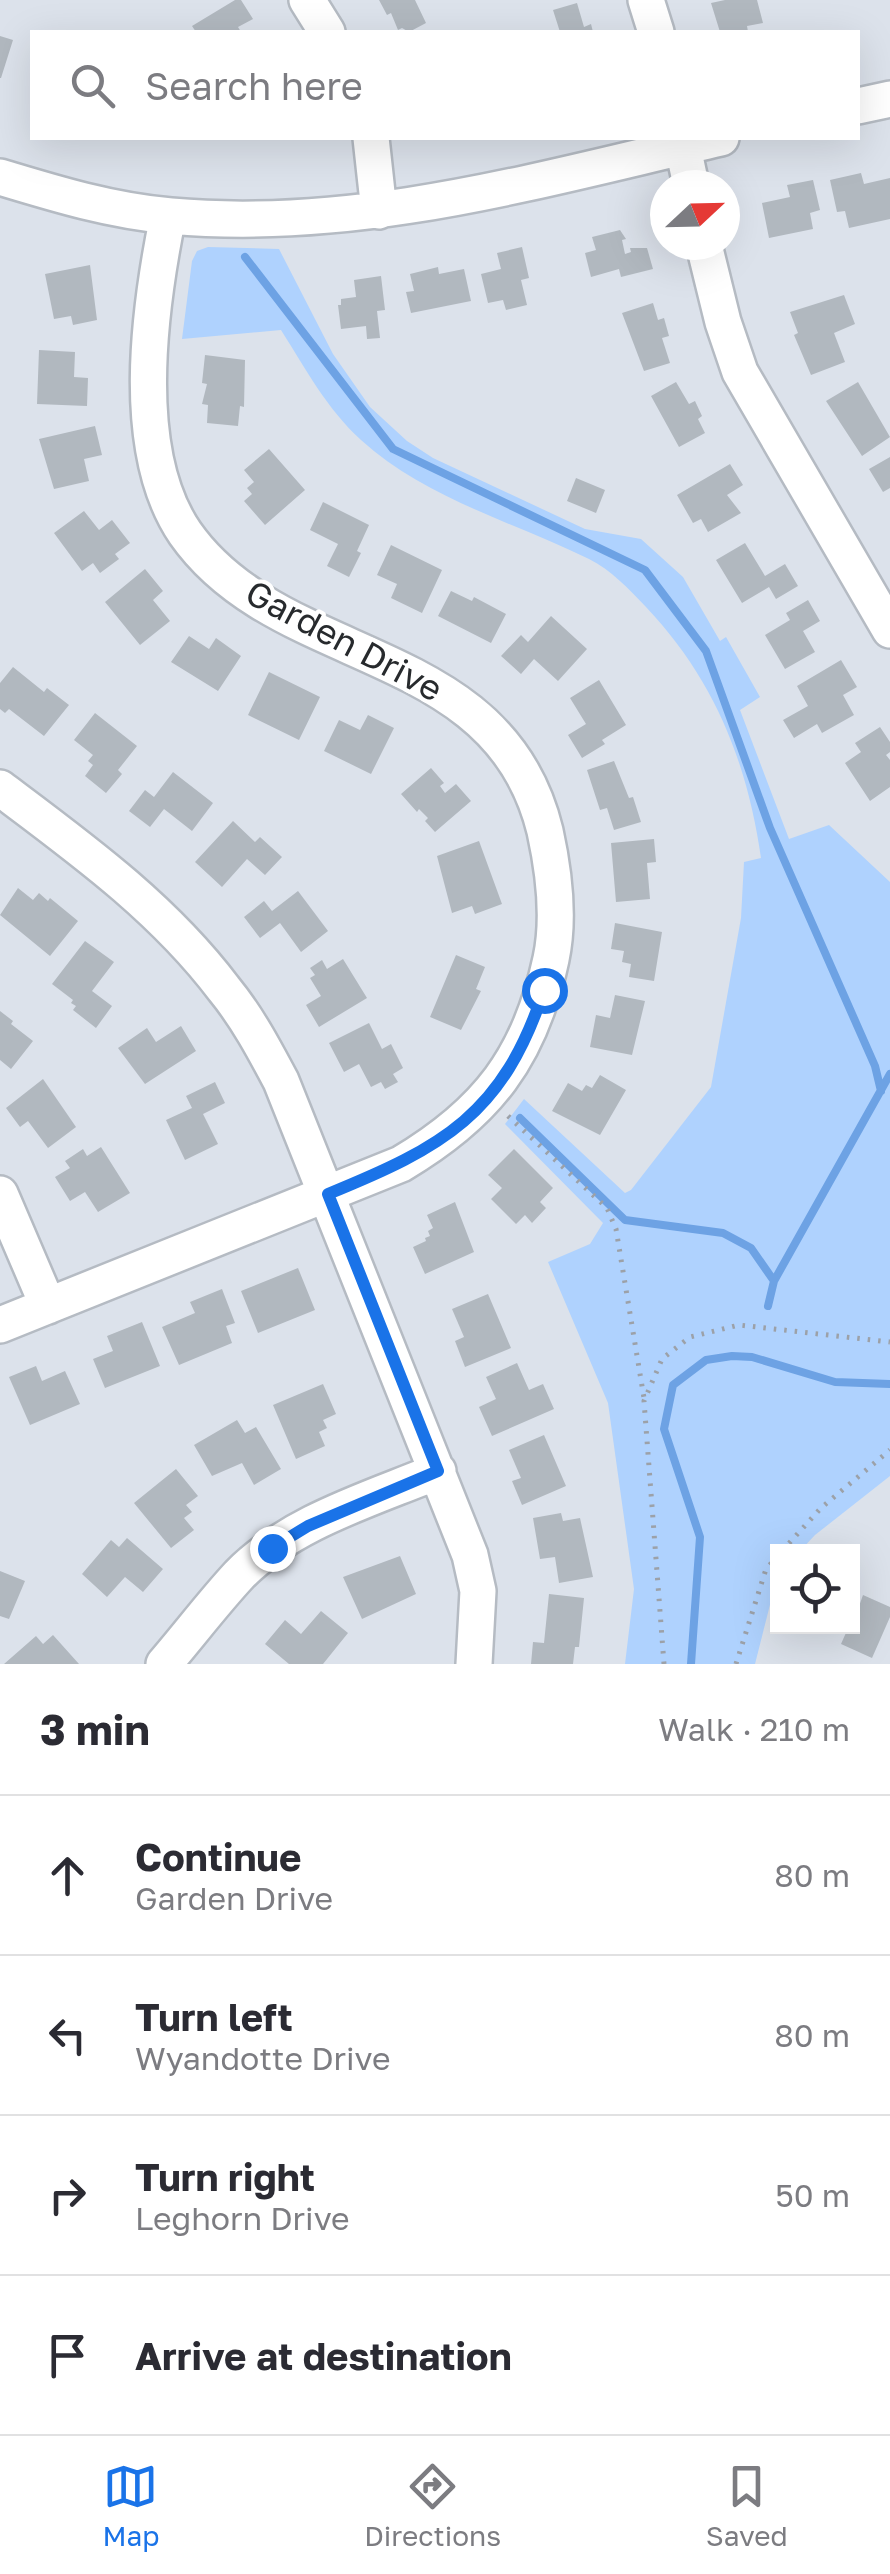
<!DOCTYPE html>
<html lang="en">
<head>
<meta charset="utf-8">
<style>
  :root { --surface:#fff; --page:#f2f2f3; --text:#2b2b33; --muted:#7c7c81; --line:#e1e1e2; --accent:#1a73e8 }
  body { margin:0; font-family:"Golos Text",sans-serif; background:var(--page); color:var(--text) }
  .controls { position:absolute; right:30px; bottom:30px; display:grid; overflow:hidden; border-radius:0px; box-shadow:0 10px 40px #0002 }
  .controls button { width:90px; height:90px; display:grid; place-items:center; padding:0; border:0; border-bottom:2px solid var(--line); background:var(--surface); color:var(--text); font:50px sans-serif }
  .compass { position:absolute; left:650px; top:170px; width:90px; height:90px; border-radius:50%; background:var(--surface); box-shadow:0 10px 40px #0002; rotate:68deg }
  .stop { position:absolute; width:30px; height:30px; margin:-22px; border:8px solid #1a73e8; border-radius:50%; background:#fff }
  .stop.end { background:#1a73e8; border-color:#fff; box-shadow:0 2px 10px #0008 }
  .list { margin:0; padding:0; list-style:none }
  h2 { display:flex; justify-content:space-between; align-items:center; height:130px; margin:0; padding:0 40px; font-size:42px }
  h2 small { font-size:32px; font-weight:400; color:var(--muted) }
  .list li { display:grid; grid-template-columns:65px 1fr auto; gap:30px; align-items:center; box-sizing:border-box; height:160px; padding:0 40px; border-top:2px solid var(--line) }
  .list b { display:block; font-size:38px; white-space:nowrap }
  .list p { margin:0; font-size:32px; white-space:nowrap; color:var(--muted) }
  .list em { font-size:32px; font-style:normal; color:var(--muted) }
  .icon { flex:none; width:55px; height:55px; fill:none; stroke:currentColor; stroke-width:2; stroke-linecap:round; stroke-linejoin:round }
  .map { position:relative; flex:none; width:890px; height:1664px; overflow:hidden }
  .search { position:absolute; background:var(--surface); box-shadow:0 10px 40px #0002; left:30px; right:30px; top:30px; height:110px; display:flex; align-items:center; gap:25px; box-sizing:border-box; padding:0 35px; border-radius:0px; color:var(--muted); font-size:38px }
  .sheet { height:770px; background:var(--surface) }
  nav { display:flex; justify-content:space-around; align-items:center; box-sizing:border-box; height:140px; border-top:2px solid var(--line); background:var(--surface); font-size:28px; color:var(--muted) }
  nav a { display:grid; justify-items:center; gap:5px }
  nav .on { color:var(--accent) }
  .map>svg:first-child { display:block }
</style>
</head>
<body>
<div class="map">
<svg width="890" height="1664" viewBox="0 0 890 1664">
  <rect width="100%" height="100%" fill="#dce2eb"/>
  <path fill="#afd2fe" d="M208,247L279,249L333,354L370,407L407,441L433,458L585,529L641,539L683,577L720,641L726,637L760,697L740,710L789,839L829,825L890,882V1476L815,1535L800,1551H778L777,1577L755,1664H625L634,1589L608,1403L548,1262L590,1244L603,1223L505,1124L524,1099L625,1193L631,1190L711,1087L741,918L744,862L761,858C747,761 714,679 646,607C629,589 611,570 589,559C513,522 425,498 361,440C327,409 305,368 281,330L182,339L192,261L197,251Z"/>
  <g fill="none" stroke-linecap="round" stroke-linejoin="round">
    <path stroke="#6da2e4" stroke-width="8" d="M245,257L393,449L645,570L706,651L770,828L875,1066L881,1091
      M520,1118L625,1220L723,1233L751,1248L774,1281
      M768,1306L774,1281L890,1074
      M691,1664L700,1537L664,1429L673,1385L706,1360L732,1356L752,1357L835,1382L890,1384"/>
  </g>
  <path fill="#b1b8bf" d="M235,0H241L253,19L238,27L241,32H196L192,26Z
    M379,0H415L426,23L409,32L402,28L398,30L391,13L387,15Z
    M725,0H757L763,23L747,26L748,32H720L711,3Z
    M577,3L584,27L591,24L593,32H560L553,10Z
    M0,36L13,40L1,78H0Z
    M861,173L864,184L890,178V219L849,228L845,211L837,212L830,180Z
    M813,180L820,210L810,213L813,229L769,238L762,203L790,197L787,185Z
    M620,230L626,239L622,240L625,254L631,252L630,248H647L653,269L621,277L619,269L591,277L585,253L596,250L592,237Z
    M522,247L529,278L521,280L527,305L506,310L503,300L488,303L481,274L501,269L497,253Z
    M90,265L97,320L73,325L71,316L54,319L45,274Z
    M438,267L439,274L464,269L471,301L411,313L406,292L414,291L410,274Z
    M381,276L385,310L377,311L380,338L367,339L366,326L341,329L338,305H341V299L356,297L354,280Z
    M844,295L855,324L834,333L845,362L811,375L794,335L798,333L790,312Z
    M653,303L658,320L664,318L669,336L662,338L670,363L644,371L622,313Z
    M39,350L75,352L74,377L88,378L87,406L37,404Z
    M205,355L245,360L244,407L240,406L238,426L207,423L208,405L202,404L207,384L202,383Z
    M676,382L689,404L695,401L702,416L698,419L705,433L679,447L651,396Z
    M858,382L890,437L862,456L826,401Z
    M95,426L102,455L84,459L89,481L54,489L39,439Z
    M269,449L305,490L265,525L244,501L252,494L247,488L254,482L244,470Z
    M890,457V488L883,492L869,469Z
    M730,464L743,485L727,495L741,513L708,532L701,519L693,523L677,495Z
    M576,478L605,490L596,513L567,501Z
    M323,502L369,525L357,551L361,553L349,577L327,566L338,544L310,530Z
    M84,511L99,530L112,520L130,543L115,554L119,559L100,573L93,563L82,571L54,533Z
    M745,543L765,576L785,564L798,586L776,599L769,587L742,603L716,560Z
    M391,545L442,570L422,613L391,598L397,584L377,575Z
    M145,569L163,591L153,600L170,621L140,645L105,602Z
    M451,591L472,601L474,597L506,614L491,643L438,616Z
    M808,600L820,621L803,631L815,652L785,669L765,635L790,620L786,613Z
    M551,616L587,649L558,681L534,659L521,674L501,656L521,635L528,642Z
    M189,636L209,649L216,638L241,656L218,691L171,662Z
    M841,660L857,687L843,695L854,715L822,733L817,724L794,738L783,720L808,706L797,686Z
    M13,667L44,692L47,688L69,705L44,736L9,709L5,713L0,709V683Z
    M269,672L320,697L299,740L248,715Z
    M599,680L626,725L602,740L605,744L582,758L568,735L586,724L570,698Z
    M95,713L137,746L118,770L122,774L106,793L85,776L93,765L88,761L93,755L74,740Z
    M368,715L394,728L371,774L324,751L339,720L360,730Z
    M880,727L890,742V752L886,755L890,760V787L870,801L845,763L861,752L855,743Z
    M614,761L629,798L633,797L641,822L614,830L607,808L600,810L587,770Z
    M431,768L444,783L440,786L445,793L456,784L471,801L435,832L425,821L428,818L419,809L417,812L401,794Z
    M173,772L213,803L192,831L164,809L150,827L129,811L145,790L154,797Z
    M233,821L255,842L260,837L282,857L265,875L247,859L222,887L195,862Z
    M654,839L656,862L647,863L650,899L616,902L611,843Z
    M479,841L502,904L475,914L472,906L452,913L437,856Z
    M18,888L33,900L39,893L48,901L50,898L78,921L50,956L0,915Z
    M298,891L328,931L301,952L280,923L260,938L244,917L264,901L272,911Z
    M615,923L662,932L654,981L629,977L631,964L622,962L624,951L611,949Z
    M85,941L114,962L92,991L112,1006L96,1028L73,1010L76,1006L71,1003L73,1000L52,984Z
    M456,955L485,967L476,989L481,991L461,1030L430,1017Z
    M343,959L367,998L319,1027L306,1005L321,996L310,978L315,975L310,968L322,960L327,969Z
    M615,995L645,1001L632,1055L590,1047L596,1015L610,1018Z
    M0,1011L13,1021L11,1024L33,1041L11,1069L0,1060Z
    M369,1023L382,1049L391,1044L403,1068L393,1074L398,1082L385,1089L381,1082L371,1087L359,1064L344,1072L329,1043Z
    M181,1026L196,1051L145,1084L118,1048L147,1028L156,1042Z
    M600,1075L626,1090L600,1135L552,1111L568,1083L582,1091L586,1085L592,1088Z
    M43,1079L76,1127L48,1148L28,1121L20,1127L6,1108Z
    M215,1082L225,1103L203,1114L218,1144L185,1160L166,1120L192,1108L186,1096Z
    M101,1147L130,1193L98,1212L85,1192L70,1201L55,1177L70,1168L65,1161L83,1149L87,1156Z
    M514,1149L553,1188L540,1202L546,1208L532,1223L525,1215L516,1224L491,1199L502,1188L488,1175Z
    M455,1202L474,1252L425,1274L413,1247L426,1241L425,1238L430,1236L428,1231L433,1228L427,1215Z
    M298,1268L315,1310L258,1333L241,1291Z
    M222,1289L235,1323L226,1326L232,1343L179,1365L162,1327L195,1313L190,1302Z
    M488,1294L511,1348L465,1367L455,1341L464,1337L452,1309Z
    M142,1322L160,1366L105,1388L93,1359L113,1351L107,1336Z
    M517,1363L529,1390L543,1384L554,1409L492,1436L479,1407L496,1399L486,1377Z
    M36,1366L42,1381L65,1371L80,1404L30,1425L9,1377Z
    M323,1384L336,1414L323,1420L327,1428L319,1432L325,1446L296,1459L273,1405Z
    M237,1420L245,1433L256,1427L281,1469L254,1485L242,1463L212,1476L194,1445Z
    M544,1435L566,1486L522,1505L512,1481L521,1478L509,1450Z
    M176,1469L198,1496L186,1505L192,1512L184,1518L194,1530L171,1548L134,1503Z
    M561,1513L563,1521L580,1518L593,1577L559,1583L555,1557L540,1559L533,1518Z
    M127,1538L163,1569L143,1592L125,1577L107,1597L82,1574L111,1540L119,1547Z
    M400,1556L416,1594L362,1619L343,1577Z
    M0,1571L25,1581L9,1619L0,1616Z
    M549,1594L584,1598L579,1647H575L573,1664H531L533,1642L544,1643Z
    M863,1595L890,1607V1617L872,1658L841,1644L849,1626H852Z
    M321,1611L348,1633L323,1664H289L265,1644L285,1620L301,1634Z
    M53,1635L79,1664H4L36,1636L43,1644Z"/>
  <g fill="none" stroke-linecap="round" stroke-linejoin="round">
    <g stroke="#b5bbc3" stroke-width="40">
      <path id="minor" d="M307,0L327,32
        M646,0L656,32
        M858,106L890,99
        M371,138L379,211
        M681,138L691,185
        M0,177C56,194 112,211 171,216C359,233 541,179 721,138
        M704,245L723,322L740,372L890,630
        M0,788C80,848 163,908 224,989C247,1017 264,1049 281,1081L470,1555L478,1591L474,1664
        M0,1194L48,1306
        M0,1325L401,1164C487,1113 530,1057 551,959C560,917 554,872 545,831C499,640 280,669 185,533C129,451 149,309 168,216
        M164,1664C189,1635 213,1603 239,1575C291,1522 371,1499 438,1471"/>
    </g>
    <path stroke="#9ca1a8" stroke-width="5" stroke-dasharray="2.5 8" stroke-linecap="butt" d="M508,1116L607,1208L616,1229L644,1398
      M782,1551L821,1508L890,1450
      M664,1664L644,1401L662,1359L690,1337L739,1325L890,1342
      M736,1664L766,1569L778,1556"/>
    <use href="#minor" stroke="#fff" stroke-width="35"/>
  </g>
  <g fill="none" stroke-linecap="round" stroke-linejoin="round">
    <path stroke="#1a73e8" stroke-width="12" d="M272,1548L308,1526L438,1471L328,1194C443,1147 503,1115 544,990"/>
  </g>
  <g text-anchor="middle" stroke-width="8" stroke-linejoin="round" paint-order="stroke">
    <g font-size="35" fill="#272a2d" stroke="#fff">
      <text transform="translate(344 641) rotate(28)" y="12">Garden Drive</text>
    </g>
  </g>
</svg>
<div class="controls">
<button><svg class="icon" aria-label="locate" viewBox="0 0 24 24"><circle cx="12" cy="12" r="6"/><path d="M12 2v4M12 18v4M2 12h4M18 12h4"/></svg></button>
</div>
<svg class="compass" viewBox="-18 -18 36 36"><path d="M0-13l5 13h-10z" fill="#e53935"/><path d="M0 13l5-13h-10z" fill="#7c7c81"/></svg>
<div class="stop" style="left:544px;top:990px"></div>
<div class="stop end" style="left:272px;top:1548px"></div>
<div class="search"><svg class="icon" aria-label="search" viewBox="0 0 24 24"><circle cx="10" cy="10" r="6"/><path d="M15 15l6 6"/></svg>Search here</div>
</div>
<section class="sheet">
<h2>3 min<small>Walk · 210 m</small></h2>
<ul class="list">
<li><svg class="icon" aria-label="ahead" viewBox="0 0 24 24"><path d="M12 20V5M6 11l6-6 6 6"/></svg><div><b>Continue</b><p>Garden Drive</p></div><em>80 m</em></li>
<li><svg class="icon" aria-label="left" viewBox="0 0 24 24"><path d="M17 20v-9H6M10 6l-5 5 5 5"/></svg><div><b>Turn left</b><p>Wyandotte Drive</p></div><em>80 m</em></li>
<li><svg class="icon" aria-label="right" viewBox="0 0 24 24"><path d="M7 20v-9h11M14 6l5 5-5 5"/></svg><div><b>Turn right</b><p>Leghorn Drive</p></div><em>50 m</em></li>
<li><svg class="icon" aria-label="arrive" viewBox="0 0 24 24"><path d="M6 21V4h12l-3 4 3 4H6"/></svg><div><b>Arrive at destination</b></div></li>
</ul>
</section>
<nav>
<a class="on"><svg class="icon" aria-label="map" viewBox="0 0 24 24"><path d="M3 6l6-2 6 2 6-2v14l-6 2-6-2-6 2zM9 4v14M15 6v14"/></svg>Map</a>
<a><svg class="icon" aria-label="directions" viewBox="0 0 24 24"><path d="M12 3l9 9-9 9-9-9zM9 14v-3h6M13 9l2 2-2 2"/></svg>Directions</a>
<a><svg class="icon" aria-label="saved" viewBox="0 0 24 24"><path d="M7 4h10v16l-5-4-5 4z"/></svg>Saved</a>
</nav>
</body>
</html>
